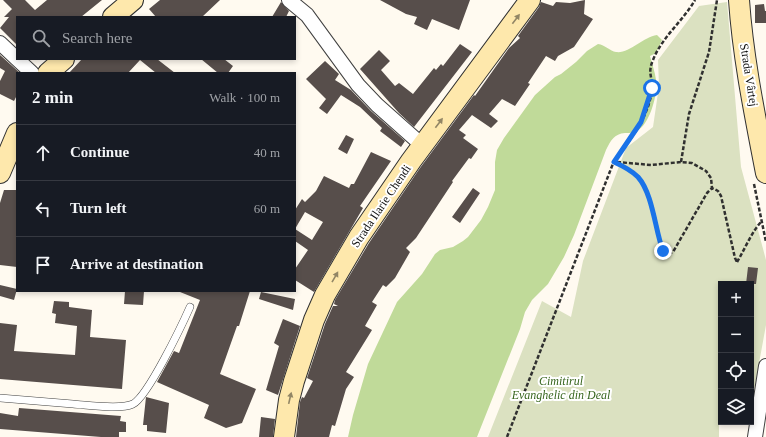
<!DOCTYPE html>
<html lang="en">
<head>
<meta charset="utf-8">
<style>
  :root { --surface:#171b24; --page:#242831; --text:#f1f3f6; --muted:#9ea1a6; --line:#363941 }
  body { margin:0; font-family:Georgia,serif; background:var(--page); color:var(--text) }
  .controls { position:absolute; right:12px; bottom:12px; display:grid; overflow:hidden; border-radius:0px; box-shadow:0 2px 6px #0003 }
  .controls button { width:36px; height:36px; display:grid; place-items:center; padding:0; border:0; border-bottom:1px solid var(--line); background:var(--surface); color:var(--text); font:20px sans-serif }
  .stop { position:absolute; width:12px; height:12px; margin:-9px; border:3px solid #1a73e8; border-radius:50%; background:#fff }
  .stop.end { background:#1a73e8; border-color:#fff; box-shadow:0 1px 4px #0008 }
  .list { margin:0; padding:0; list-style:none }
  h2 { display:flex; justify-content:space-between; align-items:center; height:52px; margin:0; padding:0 16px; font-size:17px }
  h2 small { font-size:13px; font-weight:400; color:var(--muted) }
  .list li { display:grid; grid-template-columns:26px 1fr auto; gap:12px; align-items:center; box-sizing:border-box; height:56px; padding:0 16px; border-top:1px solid var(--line) }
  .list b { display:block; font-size:15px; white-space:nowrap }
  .list em { font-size:13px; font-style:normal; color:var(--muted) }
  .icon { flex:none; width:22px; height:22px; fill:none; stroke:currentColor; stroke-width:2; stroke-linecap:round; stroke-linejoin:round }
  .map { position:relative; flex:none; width:766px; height:437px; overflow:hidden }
  .search { position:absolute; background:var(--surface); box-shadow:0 2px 6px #0003; left:16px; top:16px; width:280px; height:44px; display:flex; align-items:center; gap:10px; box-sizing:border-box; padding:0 14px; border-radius:0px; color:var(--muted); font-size:15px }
  .panel { position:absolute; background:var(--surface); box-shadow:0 2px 6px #0003; left:16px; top:72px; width:280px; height:220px; border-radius:0px }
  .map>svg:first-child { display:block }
</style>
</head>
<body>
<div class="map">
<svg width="766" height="437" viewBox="0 0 766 437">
  <rect width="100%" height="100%" fill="#fffaf0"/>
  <path fill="#c0da99" d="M657,35L662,40L656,53L650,56C652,64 655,72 656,80C658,94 650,124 637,131C634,133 630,133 625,133C614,134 611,140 606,150L574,235L564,257L548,284L532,300L525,312L520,329L477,437H348L353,415L368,364L397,302L422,274L435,254L440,250L453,247L463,241L468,237L481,220L488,207L495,190V162L497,150L504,138L535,95L555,77L561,74L576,62L587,51L598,44C605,45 610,51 616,52C629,54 643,37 657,35Z"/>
  <path fill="#dbe1c1" d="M727,2L741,167L766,260V325L753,396H751V284H721V396H719V437H488L542,301L571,317L583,261L626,148L653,127L659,86L658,60L699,6Z"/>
  <path fill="#574e4b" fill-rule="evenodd" d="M3,0H25L35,10L47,0H102L81,17H17V45L0,28L9,17H4L12,9Z
    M160,0H220L202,17H156L149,9Z
    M380,0H470L459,30L432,19L427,30L414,24L417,17L406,14Z
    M585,0L584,14L593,19L574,47L558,56L555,61L546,56L528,83L530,84L515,106L502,99L489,114L498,121L491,128L472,115L459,130L466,135L463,138L478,149L471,159L469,158L452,181L453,182L416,238L406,248L410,252L395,278L386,287L383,285L372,302L377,305L365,326L372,330L346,372L354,377L346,389L335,426L332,425L329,437H296L300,402L302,397L304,398L313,381L307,378L325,324L333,306H338L334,304L335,300L369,243L420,168L474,95L475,96L509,48L520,38L518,36L539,7L541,2L553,6L556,2L570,3Z
    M281,2L289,11L286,17H272Z
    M764,4L765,11H766V23H755V5Z
    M460,44L472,52L414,127L399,113L360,69L379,50L390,61L381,70L395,86L399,83L413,94L434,68L436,70L441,64L443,66Z
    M0,55L20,73H17V95L14,101L0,94V81L5,71L0,68Z
    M82,59H157L175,73H156L140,60L128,73H69Z
    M201,59H224L233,66L228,73H218Z
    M325,61L339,74L335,80L351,90L371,111L405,141L401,147L380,131L382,128L360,107L341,95L327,114L319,108L326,99L306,79Z
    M346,135L354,139L347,154L338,149Z
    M371,152L391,161L360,206L363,208L314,292L295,280V269L308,250L295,241V210L302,199L305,202L316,191L324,176L349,188L351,184H354ZM305,212L323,222L312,240L295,229Z
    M473,188L480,193L460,223L452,217Z
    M4,190H17V267L0,265V203Z
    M748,267L758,268L756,284H746Z
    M0,285L17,289L14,300L0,296Z
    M125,291H144L143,305L124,304Z
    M180,291H250L239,326H237L220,374L256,389L242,423L226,428L204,418L209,405L157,382L174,351L179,353L200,300L180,292Z
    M261,292L295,299L293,310L259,299Z
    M54,301L69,302V307L92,310L90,337L126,340L122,389L0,379V323L17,325L14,351L75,355L77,326L55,323L56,314L52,313Z
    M283,319L300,326L278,395L266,390L279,346L274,343Z
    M146,397L169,403L166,433L147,431V425H143Z
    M19,408L121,416L120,421L126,422V432H119V437H101L0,429V413L18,416Z
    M261,417L275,419L273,437H259Z"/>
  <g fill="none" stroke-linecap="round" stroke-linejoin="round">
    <g stroke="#414141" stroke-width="8">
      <path id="lane" d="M0,398C24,400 48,402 73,404C88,405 120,410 133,404C148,396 182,325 190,307"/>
    </g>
    <g stroke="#414141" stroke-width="16">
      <path id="street" d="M289,0L307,15L358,85L377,105L422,145
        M0,43L17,59
        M17,59L32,73
        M755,437L766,366"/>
    </g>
    <g stroke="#303030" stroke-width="22">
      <path id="secondary" d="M739,0C743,58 755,116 766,173
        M113,17L133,0
        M48,73L64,59
        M0,173L17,133
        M284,437L289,400L294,381L314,320L325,295L359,237L411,161L530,0"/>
    </g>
    <path stroke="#303030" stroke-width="2.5" stroke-dasharray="4 2" stroke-linecap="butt" d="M614,161C623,166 631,170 638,177C651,191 657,227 661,246L663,251L668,254L673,252L707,193L712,188L718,191L721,196L735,258L737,262
      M617,162L651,165L681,162L692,163L706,171L711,178L712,188
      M681,162L689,114L709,52L717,0
      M754,184L766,242
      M737,262C745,249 751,233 761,222
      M507,437L614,161C630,140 649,117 652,89C653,77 647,74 653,60C662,37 683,21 695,0"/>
    <use href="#lane" stroke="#fff" stroke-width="7"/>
    <use href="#street" stroke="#fff" stroke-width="14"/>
    <use href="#secondary" stroke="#fee8ac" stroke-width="20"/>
  </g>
  <defs><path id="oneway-solid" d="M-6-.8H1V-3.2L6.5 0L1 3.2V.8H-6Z"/></defs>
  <g fill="#928665">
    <use href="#oneway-solid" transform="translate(516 19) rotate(-53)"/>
    <use href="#oneway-solid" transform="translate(439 123) rotate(-53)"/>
    <use href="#oneway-solid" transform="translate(335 277) rotate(-60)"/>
    <use href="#oneway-solid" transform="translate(290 398) rotate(-77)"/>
  </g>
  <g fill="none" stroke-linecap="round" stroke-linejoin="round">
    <path stroke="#1a73e8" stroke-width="5" d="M652,88L641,122L614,162C623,166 631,170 638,177C653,194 655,230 663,251"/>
  </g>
  <g text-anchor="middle" stroke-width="4" stroke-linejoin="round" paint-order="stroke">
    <g font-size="12" fill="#0e0e0e" stroke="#fff">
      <text transform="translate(749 75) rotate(81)" y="4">Strada Vârtej</text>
      <text transform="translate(381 206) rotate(-56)" y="4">Strada Ilarie Chendi</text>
    </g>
    <g font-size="12" font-style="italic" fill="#38661f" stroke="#fff">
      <text x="561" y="385">Cimitirul<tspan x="561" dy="14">Evanghelic din Deal</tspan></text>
    </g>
  </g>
</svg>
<div class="controls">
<button>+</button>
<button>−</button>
<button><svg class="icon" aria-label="locate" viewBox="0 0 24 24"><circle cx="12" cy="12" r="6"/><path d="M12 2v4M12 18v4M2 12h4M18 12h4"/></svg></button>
<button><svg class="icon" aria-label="layers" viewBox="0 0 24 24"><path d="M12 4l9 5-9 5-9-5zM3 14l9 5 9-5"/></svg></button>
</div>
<div class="stop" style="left:652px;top:88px"></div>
<div class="stop end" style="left:663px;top:251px"></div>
<div class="search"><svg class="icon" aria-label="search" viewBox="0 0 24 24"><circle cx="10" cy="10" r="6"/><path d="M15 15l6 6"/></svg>Search here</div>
<section class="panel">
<h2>2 min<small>Walk · 100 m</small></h2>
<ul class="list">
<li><svg class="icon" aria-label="ahead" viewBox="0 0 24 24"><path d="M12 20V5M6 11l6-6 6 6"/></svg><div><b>Continue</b></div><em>40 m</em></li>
<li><svg class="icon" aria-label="left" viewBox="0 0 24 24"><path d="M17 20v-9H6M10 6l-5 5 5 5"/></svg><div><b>Turn left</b></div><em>60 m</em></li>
<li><svg class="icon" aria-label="arrive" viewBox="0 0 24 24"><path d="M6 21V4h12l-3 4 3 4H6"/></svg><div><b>Arrive at destination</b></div></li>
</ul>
</section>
</div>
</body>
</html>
